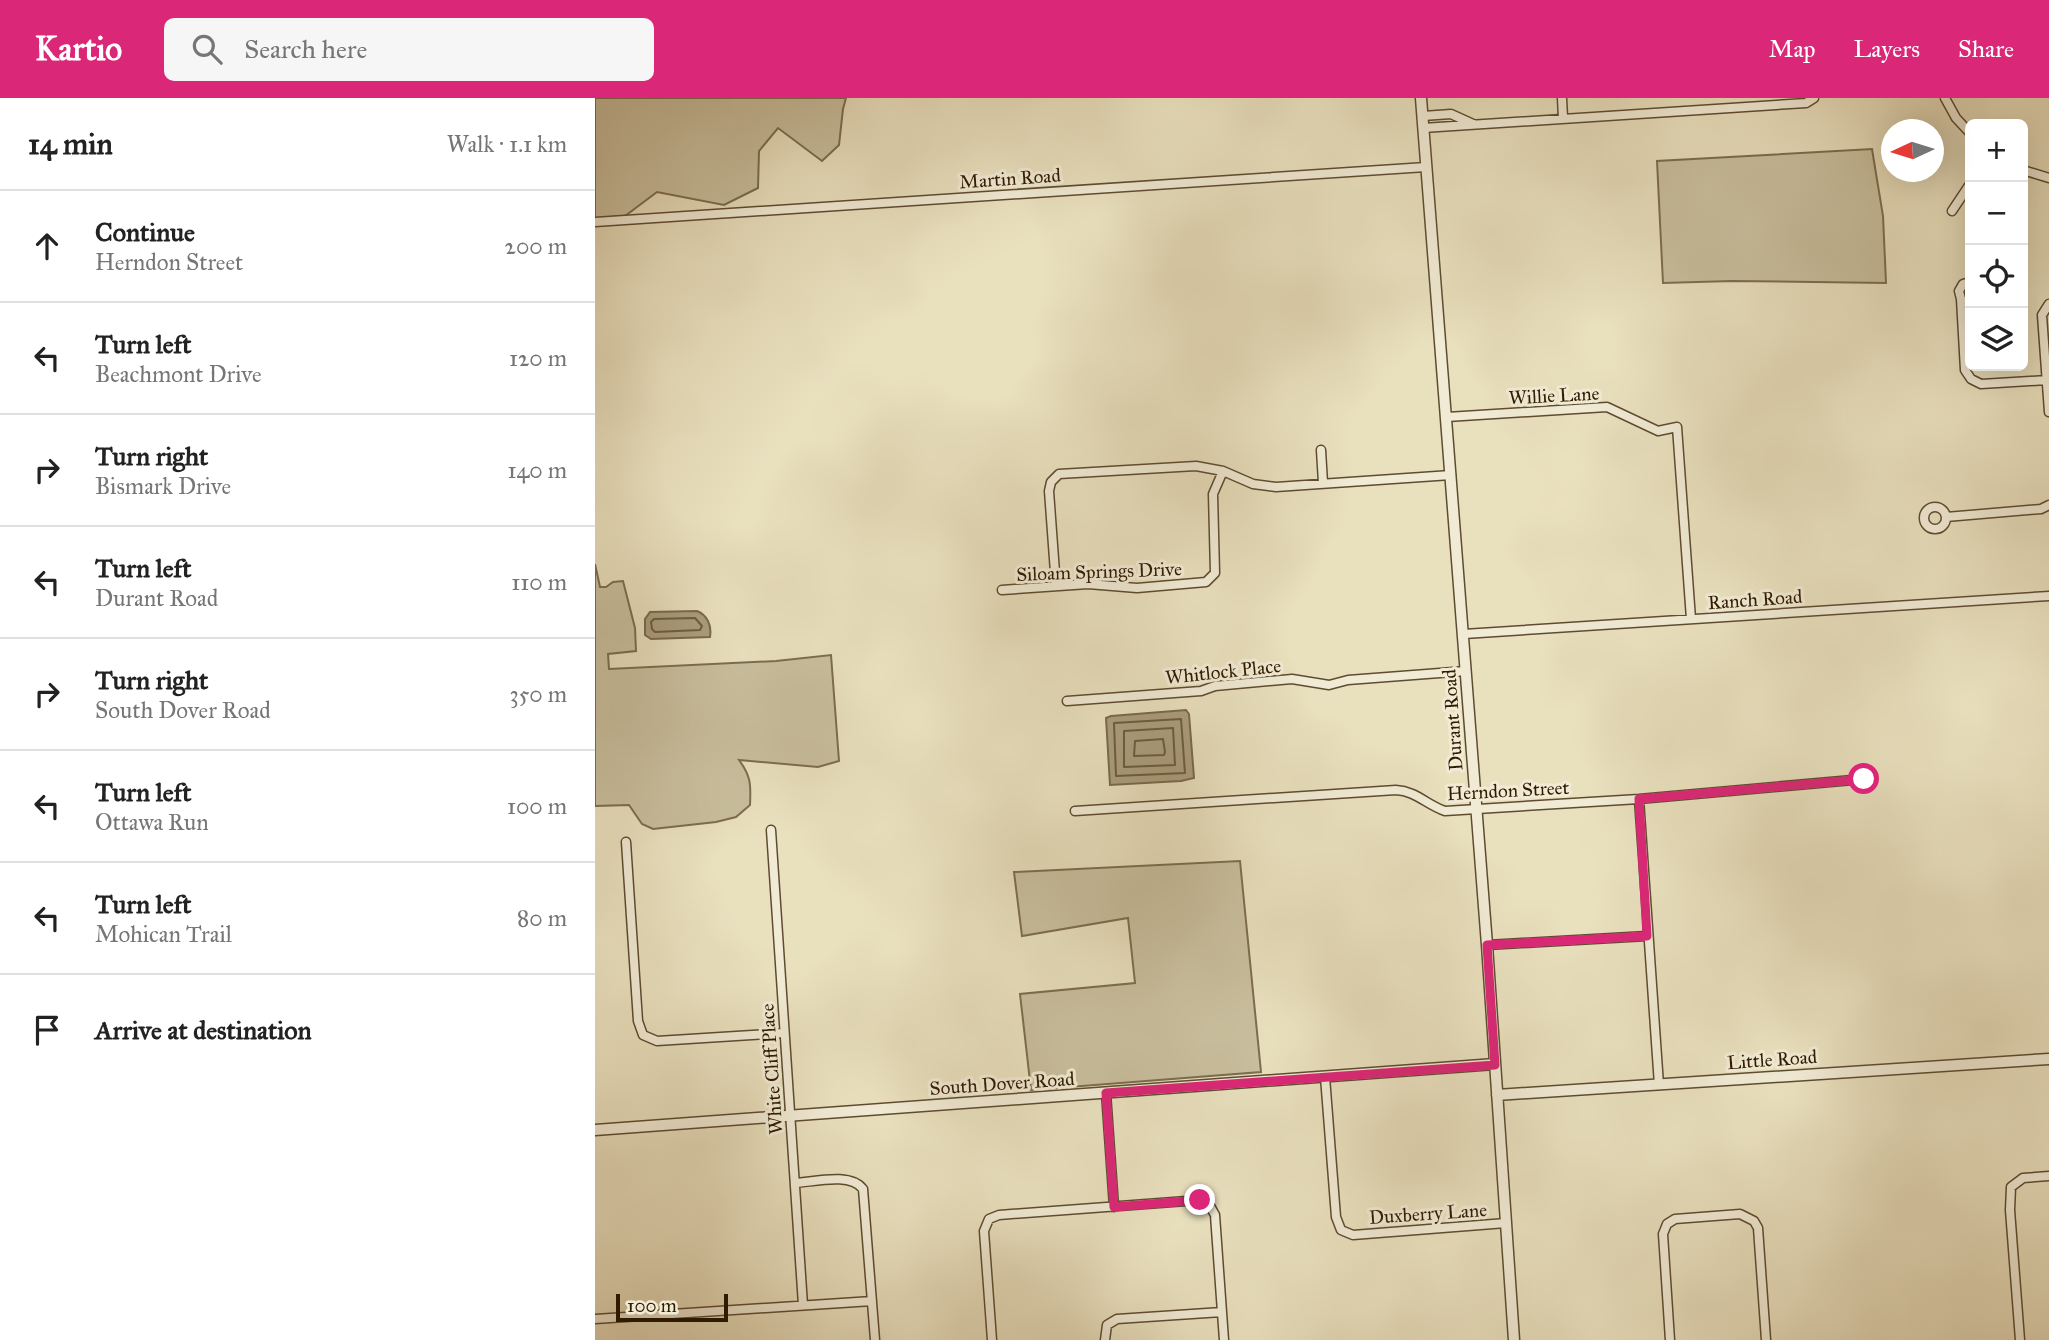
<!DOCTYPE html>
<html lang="en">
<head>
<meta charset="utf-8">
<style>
  :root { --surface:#fff; --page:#f6f6f6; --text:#222; --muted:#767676; --line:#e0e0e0; --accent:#db2777 }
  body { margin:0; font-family:"IM FELL Great Primer",serif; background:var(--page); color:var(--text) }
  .controls { position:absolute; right:21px; top:21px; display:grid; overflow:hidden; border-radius:10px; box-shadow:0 7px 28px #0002 }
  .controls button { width:63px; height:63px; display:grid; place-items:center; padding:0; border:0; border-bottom:2px solid var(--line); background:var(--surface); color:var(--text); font:35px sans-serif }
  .compass { position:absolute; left:1286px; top:21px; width:63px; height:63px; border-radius:50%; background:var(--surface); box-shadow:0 7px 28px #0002; rotate:266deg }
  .scale { position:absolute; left:21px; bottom:18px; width:112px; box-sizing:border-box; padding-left:7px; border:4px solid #2f1b00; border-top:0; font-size:19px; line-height:24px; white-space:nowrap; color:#2f1b00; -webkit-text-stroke:5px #f1ebd5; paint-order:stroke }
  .stop { position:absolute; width:21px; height:21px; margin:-16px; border:5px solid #db2777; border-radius:50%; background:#fff }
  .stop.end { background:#db2777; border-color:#fff; box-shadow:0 2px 7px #0008 }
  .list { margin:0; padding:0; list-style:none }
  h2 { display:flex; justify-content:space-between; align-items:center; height:91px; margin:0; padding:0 28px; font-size:30px }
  h2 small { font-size:23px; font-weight:400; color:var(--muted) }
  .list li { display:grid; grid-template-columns:46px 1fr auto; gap:21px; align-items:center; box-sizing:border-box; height:112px; padding:0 28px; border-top:2px solid var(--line) }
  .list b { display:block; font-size:26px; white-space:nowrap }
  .list p { margin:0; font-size:23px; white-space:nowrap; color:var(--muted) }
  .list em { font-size:23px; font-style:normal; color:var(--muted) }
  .icon { flex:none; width:38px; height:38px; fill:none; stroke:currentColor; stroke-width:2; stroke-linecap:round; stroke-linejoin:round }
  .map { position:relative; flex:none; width:1454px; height:1242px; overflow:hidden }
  header { display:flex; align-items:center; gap:42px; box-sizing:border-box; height:98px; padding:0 35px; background:var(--accent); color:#fff }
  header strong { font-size:33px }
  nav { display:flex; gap:38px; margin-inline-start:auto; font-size:24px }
  .search { width:490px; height:63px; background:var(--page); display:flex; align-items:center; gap:18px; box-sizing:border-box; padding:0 24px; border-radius:10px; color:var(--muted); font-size:26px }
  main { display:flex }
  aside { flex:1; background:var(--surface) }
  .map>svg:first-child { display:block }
</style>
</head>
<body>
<header>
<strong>Kartio</strong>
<div class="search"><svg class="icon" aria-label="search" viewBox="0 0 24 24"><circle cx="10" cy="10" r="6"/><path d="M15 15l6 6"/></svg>Search here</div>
<nav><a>Map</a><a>Layers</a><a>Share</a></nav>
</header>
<main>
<aside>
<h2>14 min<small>Walk · 1.1 km</small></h2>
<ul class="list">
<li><svg class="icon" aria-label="ahead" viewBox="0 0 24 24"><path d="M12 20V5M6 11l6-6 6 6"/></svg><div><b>Continue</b><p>Herndon Street</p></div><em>200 m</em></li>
<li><svg class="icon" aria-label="left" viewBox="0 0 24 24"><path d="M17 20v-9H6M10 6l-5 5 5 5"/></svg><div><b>Turn left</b><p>Beachmont Drive</p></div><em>120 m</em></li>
<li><svg class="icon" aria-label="right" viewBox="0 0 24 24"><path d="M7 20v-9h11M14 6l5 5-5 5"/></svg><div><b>Turn right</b><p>Bismark Drive</p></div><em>140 m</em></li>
<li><svg class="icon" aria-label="left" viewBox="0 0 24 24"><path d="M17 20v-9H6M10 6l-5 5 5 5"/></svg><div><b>Turn left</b><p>Durant Road</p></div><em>110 m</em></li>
<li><svg class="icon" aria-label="right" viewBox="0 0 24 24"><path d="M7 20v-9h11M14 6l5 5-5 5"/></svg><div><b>Turn right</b><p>South Dover Road</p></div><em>350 m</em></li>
<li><svg class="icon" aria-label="left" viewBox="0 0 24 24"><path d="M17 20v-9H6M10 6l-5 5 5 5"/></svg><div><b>Turn left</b><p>Ottawa Run</p></div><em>100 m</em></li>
<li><svg class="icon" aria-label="left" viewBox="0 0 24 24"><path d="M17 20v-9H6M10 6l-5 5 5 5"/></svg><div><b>Turn left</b><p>Mohican Trail</p></div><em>80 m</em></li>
<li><svg class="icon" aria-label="arrive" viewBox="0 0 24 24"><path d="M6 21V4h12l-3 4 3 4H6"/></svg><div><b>Arrive at destination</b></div></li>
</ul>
</aside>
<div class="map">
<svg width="1454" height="1242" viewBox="0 0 1454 1242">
  <rect width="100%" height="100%" fill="#e9e0be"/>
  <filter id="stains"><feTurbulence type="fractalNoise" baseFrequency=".00286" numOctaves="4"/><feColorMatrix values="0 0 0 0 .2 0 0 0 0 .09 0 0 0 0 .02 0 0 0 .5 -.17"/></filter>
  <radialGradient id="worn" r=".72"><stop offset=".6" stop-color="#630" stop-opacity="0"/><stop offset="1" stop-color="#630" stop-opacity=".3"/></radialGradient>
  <path fill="#c9bf9e" stroke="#7c6d4f" stroke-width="2" d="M0,0H251L248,11L244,47L227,63L183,30L164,53L163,90L129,107L62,94L30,118L0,120Z
    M1277,51L1288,118L1291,185L1137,183L1068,185L1062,63Z
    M0,466L5,489H11L18,484L28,483L40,530L41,553L13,556L14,571L181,563L236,557L244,663L223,669L144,662C156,678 156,687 155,707L141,719L121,724L58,731L47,726L34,707L0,708Z
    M645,763L666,974L436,992L425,896L540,885L533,820L427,838L419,774Z"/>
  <path fill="#aa9d7d" stroke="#79694b" stroke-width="2" d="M102,513C112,517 117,527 115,539L56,541L50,537V521L55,514Z
    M591,612L594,616L599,680L586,683L515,687L511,620L516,618Z"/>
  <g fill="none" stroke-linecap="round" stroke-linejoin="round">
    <path stroke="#6c5c3e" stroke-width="2" d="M100,520L107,528L105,532L60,534L57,531L56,524L59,521Z
      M586,621L590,675L521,678L519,625Z
      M578,630L580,667L529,669V633Z
      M568,641L570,654L569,657L539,658L540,643Z"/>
    <g stroke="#5e4c30" stroke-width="11">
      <path id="minor" d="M967,0L968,20
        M1350,0L1361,20L1375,35
        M828,18L856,16L878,26
        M828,30L1211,5L1219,0
        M1428,72L1454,80
        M1357,113L1375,86
        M0,124L831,69
        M1375,184L1368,186L1364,193L1366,201L1375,205
        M1366,201L1370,272L1376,281L1386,286L1452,282
        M1454,206L1447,217L1454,314
        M852,319L1012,309L1063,333L1082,329L1096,521
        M726,352L728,385
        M1329 420a11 11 0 1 1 22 0a11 11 0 1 1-22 0Z
        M1351,419L1446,411L1454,407
        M461,488L454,393L456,384L464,376L601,368L628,373L658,386L681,389L856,377
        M407,492L493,486L542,490L611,484L620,475L618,396L628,373
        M869,536L1454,498
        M472,603L606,593L620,588L697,581L734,587L753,582L871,573
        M1044,701L1064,987
        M480,713L801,692C821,693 832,707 850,713L1044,701L1269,681
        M176,732L208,1207
        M31,744L43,923L48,937L62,943L189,935
        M892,847L1052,838
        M730,979L741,1119L746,1132L758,1137L911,1125
        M511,995L519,1109
        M200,1085C219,1084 255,1074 268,1091L280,1242
        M0,1221L277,1203
        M397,1242L389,1133L394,1121L404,1117L605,1102L615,1108L620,1117L629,1242
        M510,1242L512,1227L522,1221L627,1214
        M1075,1242L1068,1136L1072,1126L1080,1121L1145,1116L1159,1123L1163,1130L1171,1242
        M1425,1242L1415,1112L1416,1089L1428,1080L1454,1078"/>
    </g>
    <g stroke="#5e4c30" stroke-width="13">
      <path id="tertiary" d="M826,0L892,847L919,1242
        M902,997L1454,961
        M0,1032L900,966"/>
    </g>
    <use href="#minor" stroke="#f1ebd5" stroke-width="8"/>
    <use href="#tertiary" stroke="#f1ebd5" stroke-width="10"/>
  </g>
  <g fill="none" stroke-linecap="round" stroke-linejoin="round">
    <path stroke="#db2777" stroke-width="9" d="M605,1102L519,1109L511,995L900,967L892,847L1052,838L1044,701L1269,681"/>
  </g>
  <g text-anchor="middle" stroke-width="6" stroke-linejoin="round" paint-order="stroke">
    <g font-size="19" fill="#2f1b00" stroke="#f1ebd5">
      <text transform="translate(415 80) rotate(-4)" y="7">Martin Road</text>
      <text transform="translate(959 297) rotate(-3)" y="7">Willie Lane</text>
      <text transform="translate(504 473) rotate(-2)" y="7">Siloam Springs Drive</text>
      <text transform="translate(1160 501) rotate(-4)" y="7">Ranch Road</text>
      <text transform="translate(628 573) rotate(-6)" y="7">Whitlock Place</text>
      <text transform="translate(857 622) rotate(-94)" y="7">Durant Road</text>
      <text transform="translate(913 692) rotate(-3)" y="7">Herndon Street</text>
      <text transform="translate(1177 961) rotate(-4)" y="7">Little Road</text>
      <text transform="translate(176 971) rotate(-94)" y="7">White Cliff Place</text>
      <text transform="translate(407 985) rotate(-4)" y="7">South Dover Road</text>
      <text transform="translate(833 1115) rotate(-4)" y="7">Duxberry Lane</text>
    </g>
  </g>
  <rect width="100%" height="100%" filter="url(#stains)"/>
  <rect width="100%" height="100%" fill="url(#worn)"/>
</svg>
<div class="controls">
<button>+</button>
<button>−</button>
<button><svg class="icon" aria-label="locate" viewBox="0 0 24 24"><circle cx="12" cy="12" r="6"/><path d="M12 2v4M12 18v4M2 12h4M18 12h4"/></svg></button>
<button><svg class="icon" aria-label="layers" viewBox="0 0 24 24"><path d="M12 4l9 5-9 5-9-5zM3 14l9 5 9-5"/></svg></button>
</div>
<svg class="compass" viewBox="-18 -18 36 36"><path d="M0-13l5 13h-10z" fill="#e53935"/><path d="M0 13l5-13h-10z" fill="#767676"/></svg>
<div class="scale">100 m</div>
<div class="stop" style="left:1269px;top:681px"></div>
<div class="stop end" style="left:605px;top:1102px"></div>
</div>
</main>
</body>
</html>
